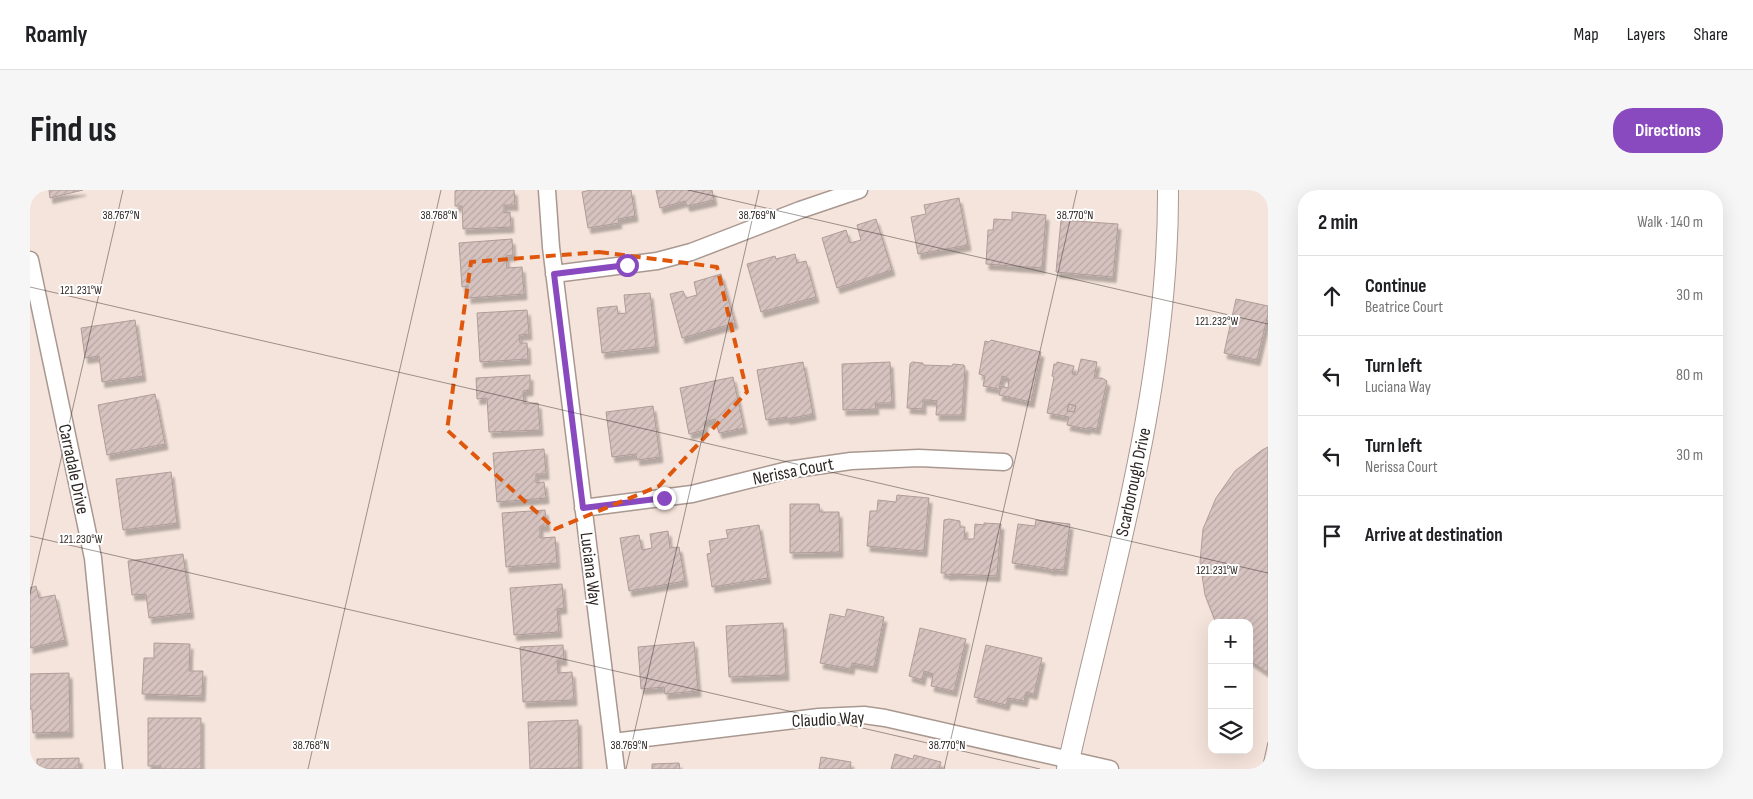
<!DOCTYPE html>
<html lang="en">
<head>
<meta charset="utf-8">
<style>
  :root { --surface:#fff; --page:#f6f6f6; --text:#202124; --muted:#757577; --line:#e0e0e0; --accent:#8a4abf }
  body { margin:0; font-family:"Sofia Sans Condensed",sans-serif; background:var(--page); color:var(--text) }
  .controls { position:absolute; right:15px; bottom:15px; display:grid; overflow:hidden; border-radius:10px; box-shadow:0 5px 20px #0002 }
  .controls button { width:45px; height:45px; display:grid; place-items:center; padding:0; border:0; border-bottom:1px solid var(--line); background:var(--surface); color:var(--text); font:25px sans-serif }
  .stop { position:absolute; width:15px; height:15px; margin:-11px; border:4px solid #8a4abf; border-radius:50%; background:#fff }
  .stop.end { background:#8a4abf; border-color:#fff; box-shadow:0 1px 5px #0008 }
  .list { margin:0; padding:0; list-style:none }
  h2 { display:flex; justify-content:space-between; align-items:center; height:65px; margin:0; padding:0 20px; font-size:21px }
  h2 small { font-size:16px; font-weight:400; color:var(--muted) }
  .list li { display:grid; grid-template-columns:32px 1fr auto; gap:15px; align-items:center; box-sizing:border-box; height:80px; padding:0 20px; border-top:1px solid var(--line) }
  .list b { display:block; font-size:19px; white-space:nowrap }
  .list p { margin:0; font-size:16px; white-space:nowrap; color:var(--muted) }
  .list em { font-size:16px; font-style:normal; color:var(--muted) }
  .icon { flex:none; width:28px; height:28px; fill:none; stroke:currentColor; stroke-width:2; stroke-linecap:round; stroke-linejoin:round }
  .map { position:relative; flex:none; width:1238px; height:579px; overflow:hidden; border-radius:20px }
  header { display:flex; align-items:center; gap:30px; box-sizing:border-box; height:70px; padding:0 25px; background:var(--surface); border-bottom:1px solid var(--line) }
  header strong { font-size:24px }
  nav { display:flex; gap:28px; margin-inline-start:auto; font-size:18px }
  .intro { display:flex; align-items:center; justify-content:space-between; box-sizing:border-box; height:120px; padding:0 30px }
  h1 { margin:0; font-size:35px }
  .button { padding:12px 22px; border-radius:20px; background:var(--accent); color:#fff; font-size:18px; font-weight:700 }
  main { display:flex; gap:30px; padding:0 30px }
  aside { flex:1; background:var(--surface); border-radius:20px; box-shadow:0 5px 20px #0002 }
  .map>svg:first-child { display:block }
</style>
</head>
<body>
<header>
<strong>Roamly</strong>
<nav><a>Map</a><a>Layers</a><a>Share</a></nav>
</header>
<div class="intro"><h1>Find us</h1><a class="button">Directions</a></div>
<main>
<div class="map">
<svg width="1238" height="579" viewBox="0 0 1238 579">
  <defs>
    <pattern id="building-hatch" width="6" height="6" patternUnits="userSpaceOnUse" patternTransform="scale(1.25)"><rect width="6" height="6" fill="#d6c2bf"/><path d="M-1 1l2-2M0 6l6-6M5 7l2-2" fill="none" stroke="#b8a7a4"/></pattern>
    <filter id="shadow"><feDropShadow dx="3" dy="5.5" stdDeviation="1" flood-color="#0004"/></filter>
  </defs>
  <rect width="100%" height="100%" fill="#f5e4db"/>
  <path fill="url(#building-hatch)" stroke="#af9c99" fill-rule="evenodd" filter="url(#shadow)" d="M19,0H53L20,8Z
    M428,0H484L485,15H474V23L480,22L481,37L433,39L432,16H425V1Z
    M561,0H601L605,26L588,29L589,33L558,38L552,2Z
    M626,0H682L684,10L657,16L655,11L630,18Z
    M929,8L938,55L888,64L881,27L896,24L894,15Z
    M982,22L1016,25L1012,78L956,74L958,40H963L964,29L982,30Z
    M846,29L862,80L807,98L792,48L816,40L820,53L831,50L827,35Z
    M1031,30L1088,34L1083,87L1026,82Z
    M482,49L483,65L476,66L477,78L492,77L494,104L438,108V96L432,97L429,53Z
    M765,64L767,73L776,71L786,107L731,122L717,74L745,66L746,69Z
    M691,84L705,133L652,148L640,104L653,101L656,108L667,105L664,92Z
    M620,103L626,157L572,163L567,118L587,116L588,124L596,123L594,105Z
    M1206,109L1238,116V124L1227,170L1194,163Z
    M497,120L499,144L489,145L490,153H497L498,169L450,172L447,123Z
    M105,130L113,186L72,192L69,166L55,168L51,138Z
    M961,150L1011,162L1001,212L969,205L971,196L978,198L979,189L976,187L972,186L969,199L953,196L955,186L949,184L955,151L959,152Z
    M1051,169L1067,172L1064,188H1072L1077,191L1067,239L1058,237L1057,239L1037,235L1039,227L1017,223L1024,187L1022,186L1024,174H1027V172L1044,176L1042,184L1047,185ZM1039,214L1046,216L1044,222L1037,221Z
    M773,172L783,224L757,229V227L736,230L727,180Z
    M860,172L862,213H845L846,219L813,220L812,174Z
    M882,172L893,173V175L922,176L923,174L934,175L935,177L932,225H906L907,211L899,210H893V219L877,218L880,174Z
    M500,185V200L493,201L494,214L508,213L510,240L459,242L457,208L447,209L446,188Z
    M703,187L714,238L689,243L685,229L674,232L675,240L659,244L650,198Z
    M125,204L135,254L77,265L68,215Z
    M1039,214L1046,216L1044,222L1037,221Z
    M623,216L630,267L607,270L606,264L582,267L576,222Z
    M1238,257V483L1219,470V433H1186L1175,405L1170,372L1173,339L1186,308L1205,281L1232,260Z
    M514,259L516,284H506V293L514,292L516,308L467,312L463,263Z
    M141,282L147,333L93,340L86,289Z
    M867,305L899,308L894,361L837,356L840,321H847L848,310L866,312Z
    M760,314H789L790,322H809L810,362L760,363Z
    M515,320L517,336H510V348L525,347L527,373L476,377L472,323Z
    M919,329L930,331V337H935L934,349H944L945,334L954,335V333L971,334L967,386L925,384L917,385L915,383H911L914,330Z
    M1006,330L1040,334L1034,380L1024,379L1022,380L1016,378L982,373L988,334L1005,336Z
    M729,335L738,388L682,397L677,364L681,363L679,351L698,348L696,340Z
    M638,341L640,358L649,357L655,391L599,401L590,348L609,345L612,360L622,358L620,344Z
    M153,364L161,423L119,428L116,404L102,405L98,371Z
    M532,394L534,418L527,419L529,442L484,445L480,398Z
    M6,396L9,408L25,405L35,450L0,458V398Z
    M817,419L854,427L844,477L822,473L821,479L790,473L800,424L815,427Z
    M753,433L756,485L699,487L696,436Z
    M890,438L936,449L924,501L901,496L903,484L894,481L892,490L879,486Z
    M664,452L668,501L635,504L634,497L611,499L608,457Z
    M124,453L160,454L159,481H173L172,506L112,504L114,468H124Z
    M533,455L534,470H527L528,483L542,482L544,510L493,512L490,457Z
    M956,455L1012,468L1004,504L996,502L994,511L978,508L976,515L944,507Z
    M39,483L40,542L3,543L2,519H0V484Z
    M118,528H171V579H131V576H118Z
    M548,530L549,578L500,579L498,532Z
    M865,564L883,569L884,565L911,572L909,579H861Z
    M791,567L821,572L820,579H789Z
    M49,568V579H7V569Z
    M649,573L650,579H622V574Z"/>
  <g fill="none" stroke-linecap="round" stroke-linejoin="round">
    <g stroke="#a99890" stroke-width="19">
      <path id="minor" d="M517,0L521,57L586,579
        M0,70L63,368L84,579
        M524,84L627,71L661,62L770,20L829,0
        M553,318L662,304L758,280L821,271L889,268L974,272
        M583,552L789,527L834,525L855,528L1080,579"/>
    </g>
    <g stroke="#a99890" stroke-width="22">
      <path id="tertiary" d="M1037,579C1080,388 1139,197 1138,0"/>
    </g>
    <use href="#minor" stroke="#fff" stroke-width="16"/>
    <use href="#tertiary" stroke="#fff" stroke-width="20"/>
  </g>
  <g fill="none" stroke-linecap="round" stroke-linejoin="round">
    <path stroke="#8a4abf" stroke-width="6" d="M597,75L524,84L553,318L634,308"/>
  </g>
  <path fill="none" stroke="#df570d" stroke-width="4" stroke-dasharray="10 6" stroke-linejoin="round" d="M569,62L687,77L717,202L629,296L525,339L417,240L441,72Z"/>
  <path fill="none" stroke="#2e2825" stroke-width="1" stroke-opacity="0.45" d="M658,0L1238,134M0,97L1238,383M0,346L1010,579M0,404L93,0M278,579L411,0M596,579L729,0M914,579L1047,0M1232,579L1238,552"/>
  <g text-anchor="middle" stroke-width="4" stroke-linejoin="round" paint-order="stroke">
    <g font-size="18" fill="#2e2825" stroke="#fff">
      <text transform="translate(44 279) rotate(78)" y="6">Carradale Drive</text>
      <text transform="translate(763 281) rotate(-11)" y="6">Nerissa Court</text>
      <text transform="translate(1103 292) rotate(-78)" y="6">Scarborough Drive</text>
      <text transform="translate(561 379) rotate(83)" y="6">Luciana Way</text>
      <text transform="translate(798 529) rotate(-3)" y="6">Claudio Way</text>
    </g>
  </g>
  <g font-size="12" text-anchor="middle" fill="#2e2825" stroke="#fff" stroke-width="4" stroke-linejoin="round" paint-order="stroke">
    <text x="91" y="29">38.767°N</text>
    <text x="409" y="29">38.768°N</text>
    <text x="727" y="29">38.769°N</text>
    <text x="1045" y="29">38.770°N</text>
    <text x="51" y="104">121.231°W</text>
    <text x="1187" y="135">121.232°W</text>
    <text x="51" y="353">121.230°W</text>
    <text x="1187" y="384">121.231°W</text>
    <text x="281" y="559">38.768°N</text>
    <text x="599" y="559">38.769°N</text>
    <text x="917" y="559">38.770°N</text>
  </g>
</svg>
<div class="controls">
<button>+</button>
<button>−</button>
<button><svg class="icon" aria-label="layers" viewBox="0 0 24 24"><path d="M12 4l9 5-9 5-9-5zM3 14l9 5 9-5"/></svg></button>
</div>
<div class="stop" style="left:597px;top:75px"></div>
<div class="stop end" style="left:634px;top:308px"></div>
</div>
<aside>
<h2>2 min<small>Walk · 140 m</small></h2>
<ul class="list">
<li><svg class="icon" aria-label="ahead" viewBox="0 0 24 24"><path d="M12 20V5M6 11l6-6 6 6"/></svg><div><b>Continue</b><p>Beatrice Court</p></div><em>30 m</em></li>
<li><svg class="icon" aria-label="left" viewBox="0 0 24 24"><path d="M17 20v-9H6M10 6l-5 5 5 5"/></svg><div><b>Turn left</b><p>Luciana Way</p></div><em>80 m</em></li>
<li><svg class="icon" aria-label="left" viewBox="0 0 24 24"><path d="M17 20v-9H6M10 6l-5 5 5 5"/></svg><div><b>Turn left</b><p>Nerissa Court</p></div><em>30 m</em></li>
<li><svg class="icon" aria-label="arrive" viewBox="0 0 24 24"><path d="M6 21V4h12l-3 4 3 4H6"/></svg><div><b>Arrive at destination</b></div></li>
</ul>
</aside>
</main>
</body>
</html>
